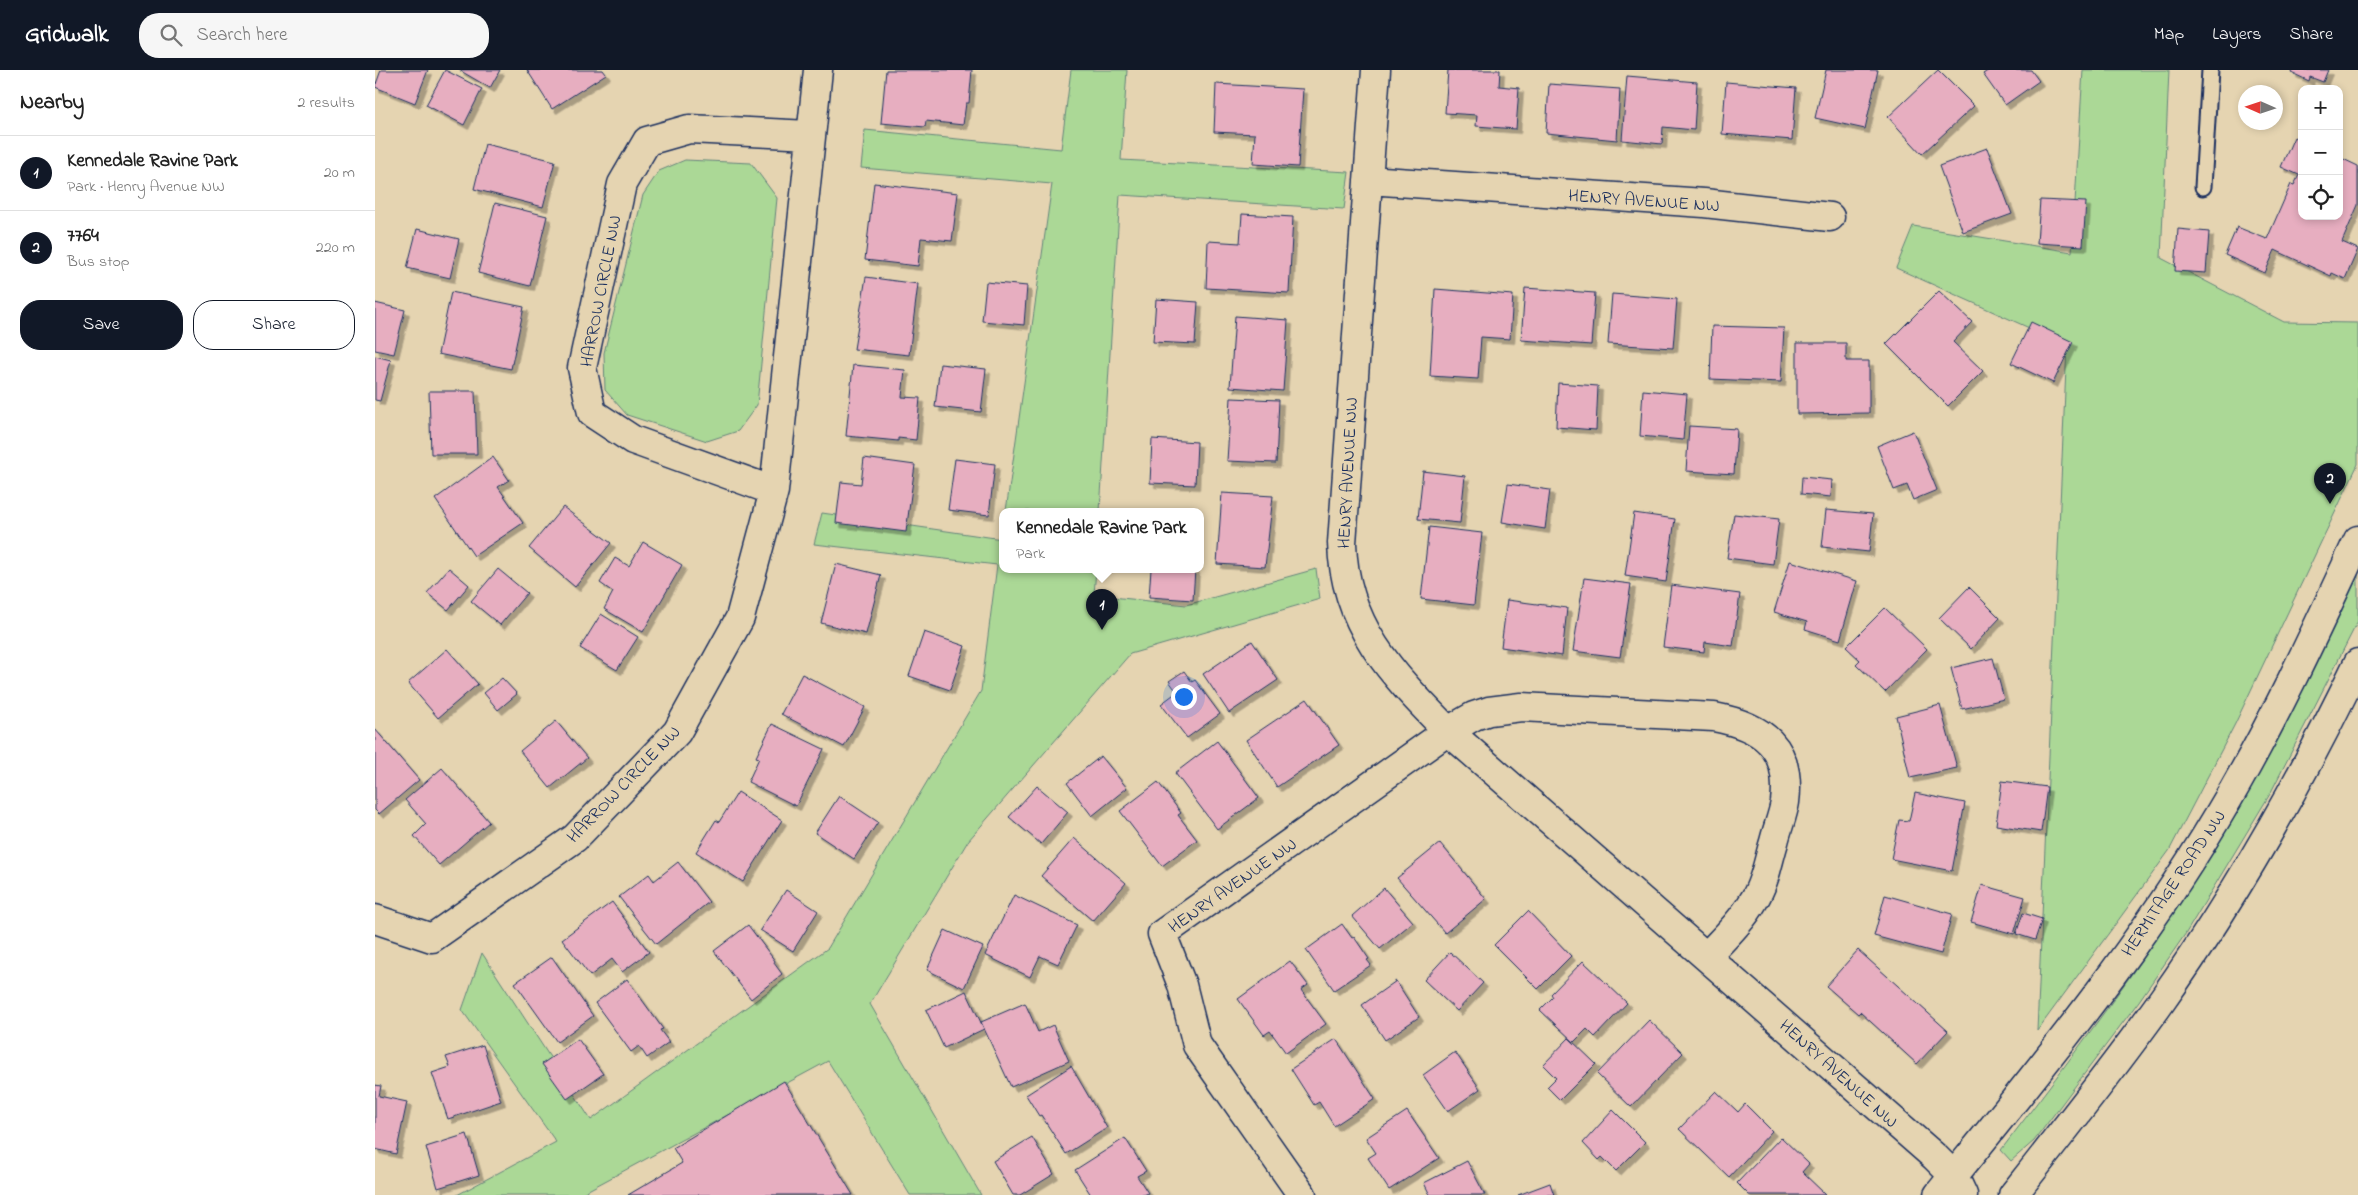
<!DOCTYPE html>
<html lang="en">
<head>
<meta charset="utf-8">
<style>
  :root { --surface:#fff; --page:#f6f6f6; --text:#222; --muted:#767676; --line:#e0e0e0; --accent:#111827 }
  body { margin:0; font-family:"Indie Flower",sans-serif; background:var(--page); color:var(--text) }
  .controls { position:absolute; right:15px; top:15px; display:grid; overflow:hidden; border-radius:10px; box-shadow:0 2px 8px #0003 }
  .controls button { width:45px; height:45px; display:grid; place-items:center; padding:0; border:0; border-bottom:1px solid var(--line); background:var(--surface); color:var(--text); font:25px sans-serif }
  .compass { position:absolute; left:1863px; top:15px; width:45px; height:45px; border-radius:50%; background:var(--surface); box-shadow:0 2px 8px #0003; rotate:273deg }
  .you { position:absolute; left:808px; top:626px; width:18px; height:18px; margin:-12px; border:4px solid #fff; border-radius:50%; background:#1a73e8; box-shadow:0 0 0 8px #1a73e833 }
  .badge { display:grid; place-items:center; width:32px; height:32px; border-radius:50%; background:var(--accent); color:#fff; font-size:16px; font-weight:700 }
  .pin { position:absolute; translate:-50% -41px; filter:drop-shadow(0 1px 2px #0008) }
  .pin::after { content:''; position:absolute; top:26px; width:18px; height:15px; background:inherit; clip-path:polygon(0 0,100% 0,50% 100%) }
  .popup { position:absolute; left:624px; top:438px; width:205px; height:65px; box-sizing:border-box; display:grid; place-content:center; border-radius:10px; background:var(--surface); filter:drop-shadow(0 1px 4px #0005); font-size:16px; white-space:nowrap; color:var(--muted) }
  .popup b { font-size:19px; color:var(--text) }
  .popup::after { content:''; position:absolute; left:50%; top:100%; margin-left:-10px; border:10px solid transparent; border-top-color:var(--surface) }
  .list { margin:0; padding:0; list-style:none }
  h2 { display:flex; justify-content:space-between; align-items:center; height:65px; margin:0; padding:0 20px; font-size:21px }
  h2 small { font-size:16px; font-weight:400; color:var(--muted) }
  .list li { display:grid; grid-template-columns:32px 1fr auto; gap:15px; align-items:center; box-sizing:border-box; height:75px; padding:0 20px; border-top:1px solid var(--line) }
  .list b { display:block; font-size:19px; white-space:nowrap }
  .list p { margin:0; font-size:16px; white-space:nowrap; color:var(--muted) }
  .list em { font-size:16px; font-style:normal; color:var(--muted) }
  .actions { display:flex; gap:10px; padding:15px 20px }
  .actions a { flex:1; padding:11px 0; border:1px solid var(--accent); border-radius:20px; text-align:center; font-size:18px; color:var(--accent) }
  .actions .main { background:var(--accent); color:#fff }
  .icon { flex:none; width:28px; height:28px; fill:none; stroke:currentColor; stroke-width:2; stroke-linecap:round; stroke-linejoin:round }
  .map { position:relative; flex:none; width:1983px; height:1125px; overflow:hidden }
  header { display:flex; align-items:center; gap:30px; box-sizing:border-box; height:70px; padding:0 25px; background:var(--accent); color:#fff }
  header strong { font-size:24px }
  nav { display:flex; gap:28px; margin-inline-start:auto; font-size:18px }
  .search { width:350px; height:45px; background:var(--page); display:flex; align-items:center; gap:12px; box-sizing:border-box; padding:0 18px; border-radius:20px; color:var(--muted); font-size:19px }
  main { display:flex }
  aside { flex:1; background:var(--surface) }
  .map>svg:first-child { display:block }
</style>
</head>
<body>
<header>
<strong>Gridwalk</strong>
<div class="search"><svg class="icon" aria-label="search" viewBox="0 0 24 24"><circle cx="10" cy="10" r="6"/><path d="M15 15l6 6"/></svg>Search here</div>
<nav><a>Map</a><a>Layers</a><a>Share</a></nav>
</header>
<main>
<aside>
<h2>Nearby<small>2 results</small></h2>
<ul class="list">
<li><span class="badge">1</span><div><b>Kennedale Ravine Park</b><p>Park · Henry Avenue NW</p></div><em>20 m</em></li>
<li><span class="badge">2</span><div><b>7764</b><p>Bus stop</p></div><em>220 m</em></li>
</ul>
<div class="actions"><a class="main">Save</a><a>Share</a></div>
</aside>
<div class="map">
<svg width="1983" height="1125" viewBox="0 0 1983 1125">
  <defs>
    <filter id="shadow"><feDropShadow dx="4.5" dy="4.5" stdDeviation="0" flood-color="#0004"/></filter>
  </defs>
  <rect width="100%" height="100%" fill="#e5d4b1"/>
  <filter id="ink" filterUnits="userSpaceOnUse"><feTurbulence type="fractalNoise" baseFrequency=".02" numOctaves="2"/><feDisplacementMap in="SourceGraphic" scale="10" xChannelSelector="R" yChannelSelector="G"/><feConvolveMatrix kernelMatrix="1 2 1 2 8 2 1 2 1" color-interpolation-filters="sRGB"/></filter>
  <g filter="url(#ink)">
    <path fill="#abd896" stroke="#63847a" d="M696,0H752L746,90L974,102L969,139L745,125L725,441H631L677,114L486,98L490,60L686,79Z
      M1708,0H1794L1786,188L1909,252L1983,253V394L1860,654L1794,781L1662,961L1692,275L1521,198L1538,156L1697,182Z
      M310,90L376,93L402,128L382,335L363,361L332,371L252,345L230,320L229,283L268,125L284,101Z
      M447,443L627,469L628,460V499H721L719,525L811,535L941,499L945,529L755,584L593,771L495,934L606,1125H535L453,991L204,1125H82L181,1072L87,940L107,883L216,1050L453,878L606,621L622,495L439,474Z
      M1983,504V551L1895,724L1811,863L1764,931L1659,1071L1636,1091L1626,1080C1699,985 1770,890 1834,788C1890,697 1937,601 1983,504Z"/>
    <path fill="#e7aec0" stroke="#1b2f5e" filter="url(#shadow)" d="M6,0H53L40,33L0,17Z
      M70,0L107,19L89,55L51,35Z
      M84,0H125L115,18Z
      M152,0H228L231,4L177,39Z
      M511,0H597L594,33H591L588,55L551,51L550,57L506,53Z
      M1073,0H1125L1124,16L1144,18L1141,59L1101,56L1102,45L1070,43Z
      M1451,0H1503L1490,59L1440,48Z
      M1563,0L1599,36L1547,84L1513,47Z
      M1614,0H1656L1664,11L1630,35L1608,4Z
      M1918,0H1953L1948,12L1935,7L1934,11L1917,3Z
      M1252,6L1322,12L1319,60L1288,57L1287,74L1247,70Z
      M1351,12L1421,18L1417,70L1347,64Z
      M841,14L928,19L923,97L878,94L880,64L839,62Z
      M1174,14L1245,19L1242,70L1171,63Z
      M1919,67L1927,71V146H1964V87L1983,96V135L1967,172L1983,179L1970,209L1957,203L1956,206L1900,180L1890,203L1850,185L1862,157L1892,169L1916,114L1919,115L1924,105L1906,97Z
      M110,74L180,91L168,137L99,119Z
      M1612,78L1637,144L1588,162L1564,96Z
      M499,113L583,123L577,171L546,168L543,196L490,190Z
      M1665,130L1711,132L1708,176L1662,173Z
      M120,133L172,146L155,216L103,203Z
      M867,144L918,147L914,223L831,218L833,171L865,173Z
      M42,159L84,169L75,208L32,198Z
      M1803,159L1834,162L1831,203L1800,201Z
      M491,207L543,214L534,285L479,279Z
      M611,212L652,216L649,255L607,251Z
      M1150,218L1220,223L1216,275L1146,270Z
      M1060,219L1138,225L1135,269L1106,267L1103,309L1055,306Z
      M1564,221L1597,252L1578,272L1608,301L1573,336L1511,274Z
      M76,222L149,237L136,299L63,284Z
      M1237,224L1302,229L1298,278L1233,274Z
      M781,229L823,232L820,274L778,272Z
      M0,233L30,240L19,284L0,280Z
      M860,246L913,250L908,321L855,317Z
      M1656,252L1698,272L1678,313L1636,293Z
      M1337,256L1409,258L1406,312L1335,309Z
      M1422,273H1471V291H1494V343L1422,344Z
      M0,286L16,290L5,331L0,330Z
      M565,294L611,299L606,342L560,337Z
      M478,295L530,300L527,327L545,328L541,370L523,368V371L471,366Z
      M1183,313L1223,316L1221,360L1181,357Z
      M1268,320L1312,324L1308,370L1265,366Z
      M54,321H100L102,384H56Z
      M856,328L904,330L901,393L852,391Z
      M1314,356L1362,359L1359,404L1311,401Z
      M1538,361L1562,420L1538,430L1532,415L1519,420L1502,376Z
      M777,369L822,372L820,415L775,413Z
      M118,387L134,410L123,417L148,453L99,486L60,429Z
      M489,388L540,395L531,462L461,453L466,412L486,414Z
      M580,389L620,394L614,445L573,440Z
      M1048,401L1090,406L1085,453L1043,449Z
      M1427,407L1457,410L1456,427L1426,424Z
      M1133,414L1175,420L1170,459L1127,452Z
      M847,423L898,426L890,497L842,494Z
      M188,437L236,473L200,517L154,478Z
      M1451,440L1498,444L1494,482L1447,477Z
      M1259,443L1300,449L1291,512L1250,506Z
      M1359,444L1404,449L1398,494L1352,488Z
      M1054,457L1107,463L1099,535L1046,529Z
      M268,472L307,495L268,562L229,539L238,522L225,513L240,488L254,496Z
      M1415,491L1482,511L1465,570L1430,559L1432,552L1399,542Z
      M461,494L506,505L491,564L446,553Z
      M74,498L94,515L73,540L52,523Z
      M123,499L152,523L125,555L96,531Z
      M776,499H820L818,530L774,527Z
      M1209,508L1256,514L1245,587L1198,581Z
      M1296,515L1365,524L1358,576L1330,572L1329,582L1288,577Z
      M1594,517L1625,548L1596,579L1564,548Z
      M1132,530L1192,538L1187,586L1126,577Z
      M1510,538L1552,579L1510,622L1481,594L1485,590L1471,577Z
      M226,544L263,567L242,600L205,578Z
      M549,562L590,576L575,620L534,606Z
      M877,571L903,610L854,643L828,604Z
      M72,579L103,614L63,648L33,613Z
      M1618,588L1629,629L1587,639L1576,598Z
      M809,601L817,612L820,610L845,644L812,668L786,634L802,622L794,611Z
      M427,604L490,637L469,677L406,644Z
      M127,608L142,624L123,640L109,623Z
      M932,629L964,675L902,717L871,670Z
      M1565,635L1582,698L1535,708L1521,646Z
      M181,651L212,688L175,718L145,681Z
      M397,654L449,679L421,736L373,712L384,688L381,687Z
      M0,659L44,710L4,744L0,740Z
      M842,671L884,728L842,759L800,703Z
      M726,686L752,718L717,746L692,713Z
      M67,698L114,752L64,795L39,766L51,754L30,730Z
      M1627,711L1672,717L1666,762L1621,755Z
      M783,712L806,743L803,745L822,770L787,796L745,741Z
      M662,716L693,742L666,774L634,747Z
      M363,722L407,750L368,812L321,782L341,750L344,752Z
      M1540,723L1590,733L1577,801L1516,789L1524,750L1534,751Z
      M464,726L503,752L479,789L440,763Z
      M699,768L751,813L718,851L666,806Z
      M1065,773L1111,829L1070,863L1022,808Z
      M303,792L334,832L281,874L244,827L274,804L279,811Z
      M1607,815L1650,827L1639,864L1596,852Z
      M1009,818L1038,852L1005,879L977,846Z
      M411,820L443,841L418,881L385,860Z
      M639,825L702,855L683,894L665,886L655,907L610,885Z
      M1510,825L1577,844L1566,884L1499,866Z
      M237,832L274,882L247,902L237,889L215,906L187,869Z
      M1153,841L1196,886L1163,919L1119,875Z
      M1648,843L1667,849L1660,870L1641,864Z
      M967,854L977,868L979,867L994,889L992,890L996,895L959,920L931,880Z
      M373,855L400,891L399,893L407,904L376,929L339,881Z
      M570,860L608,877L589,918L552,900Z
      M1483,880L1573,961L1542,994L1485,942L1483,944L1451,916Z
      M1075,882L1108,913L1082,941L1049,910Z
      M177,887L218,946L182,972L140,913Z
      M915,891L933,915L926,920L951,954L911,983L895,961L889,965L863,929Z
      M1208,891L1252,933L1220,967L1212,959L1199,972L1165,940L1178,927L1176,924Z
      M252,909L288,959L285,960L294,972L272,988L264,976L256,982L220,933Z
      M1021,911L1044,947L1010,970L987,935Z
      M591,921L609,959L569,978L551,940Z
      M650,933L663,962L678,955L694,991L636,1017L606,952Z
      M1274,950L1308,983L1256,1037L1222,1004Z
      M1194,968L1221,994L1185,1030L1172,1017L1181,1008L1168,995Z
      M203,969L228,1004L192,1029L167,994Z
      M961,969L1000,1029L959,1056L944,1032L939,1035L916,999Z
      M108,975L126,1031L73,1049L57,1003L75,997L71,987Z
      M1080,982L1105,1019L1073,1041L1048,1005Z
      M696,996L732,1058L691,1084L666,1045L664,1046L651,1025Z
      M409,1011L478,1125H253L307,1093L298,1078Z
      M0,1015L6,1016L4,1026L32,1032L21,1084L0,1079Z
      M1341,1021L1363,1042L1370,1034L1397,1061L1354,1107L1304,1059Z
      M1238,1040L1270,1072L1241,1101L1227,1087L1224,1090L1208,1073Z
      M1032,1041L1064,1088L1014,1120L993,1088L1001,1083L991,1068Z
      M92,1064L104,1105L63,1118L51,1077Z
      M657,1067L679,1104L645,1125H638L618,1091Z
      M1406,1067L1434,1094L1427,1102L1451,1125H1374L1362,1113Z
      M750,1068L771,1101L762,1106L773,1123L769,1125H716L700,1100Z
      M1092,1091L1110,1125H1055L1049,1113Z
      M1175,1113L1179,1125H1143Z"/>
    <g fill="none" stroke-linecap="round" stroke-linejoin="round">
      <g stroke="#1b2f5e" stroke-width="19">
        <path id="lane" d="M1828,117L1835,0"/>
      </g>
      <g stroke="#1b2f5e" stroke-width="31">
        <path id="street" d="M1001,0L967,473C969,556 1018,605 1073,661L1560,1087L1579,1106L1588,1125
          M993,110L1329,133L1455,147
          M399,421L258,370L217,343L207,298L247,114L272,71L314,59L434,65
          M0,849L57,868L200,768L302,662L365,548L399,421L443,0
          M927,1125L822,975L807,915L787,864L1073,661L1099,646L1114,641L1146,637L1339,647C1387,656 1417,677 1410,732C1408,745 1402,759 1399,772C1393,791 1390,813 1379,830C1367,851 1349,868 1332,886"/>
      </g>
      <g stroke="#1b2f5e" stroke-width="31">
        <path id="secondary" d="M1563,1125C1662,1003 1763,881 1843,746C1896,658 1940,563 1983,470
          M1638,1125C1687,1063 1737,1000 1783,936C1859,829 1926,711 1983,593"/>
      </g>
      <use href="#lane" stroke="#e5d4b1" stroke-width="15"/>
      <use href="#street" stroke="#e5d4b1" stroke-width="28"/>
      <use href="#secondary" stroke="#e5d4b1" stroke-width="28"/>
    </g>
  </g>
  <g text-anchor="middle" stroke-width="4" stroke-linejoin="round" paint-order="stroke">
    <g font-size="18" fill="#1b2f5e" stroke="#e5d4b1">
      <text transform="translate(1269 130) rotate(4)" y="6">HENRY AVENUE NW</text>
      <text transform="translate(225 221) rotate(-79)" y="6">HARROW CIRCLE NW</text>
      <text transform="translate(972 403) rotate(-87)" y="6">HENRY AVENUE NW</text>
      <text transform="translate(248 714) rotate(-46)" y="6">HARROW CIRCLE NW</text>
      <text transform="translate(1798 813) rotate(-56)" y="6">HERMITAGE ROAD NW</text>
      <text transform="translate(857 815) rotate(-35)" y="6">HENRY AVENUE NW</text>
      <text transform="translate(1464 1003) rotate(42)" y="6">HENRY AVENUE NW</text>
    </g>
  </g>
</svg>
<div class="controls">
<button>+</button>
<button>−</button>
<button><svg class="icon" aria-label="locate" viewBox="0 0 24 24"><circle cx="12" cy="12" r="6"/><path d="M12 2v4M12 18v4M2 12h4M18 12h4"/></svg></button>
</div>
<svg class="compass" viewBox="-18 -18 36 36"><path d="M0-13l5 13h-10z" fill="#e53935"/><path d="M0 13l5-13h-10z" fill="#767676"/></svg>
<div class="you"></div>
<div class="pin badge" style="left:727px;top:560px">1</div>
<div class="popup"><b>Kennedale Ravine Park</b>Park</div>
<div class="pin badge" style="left:1955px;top:434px">2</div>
</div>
</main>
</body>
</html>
